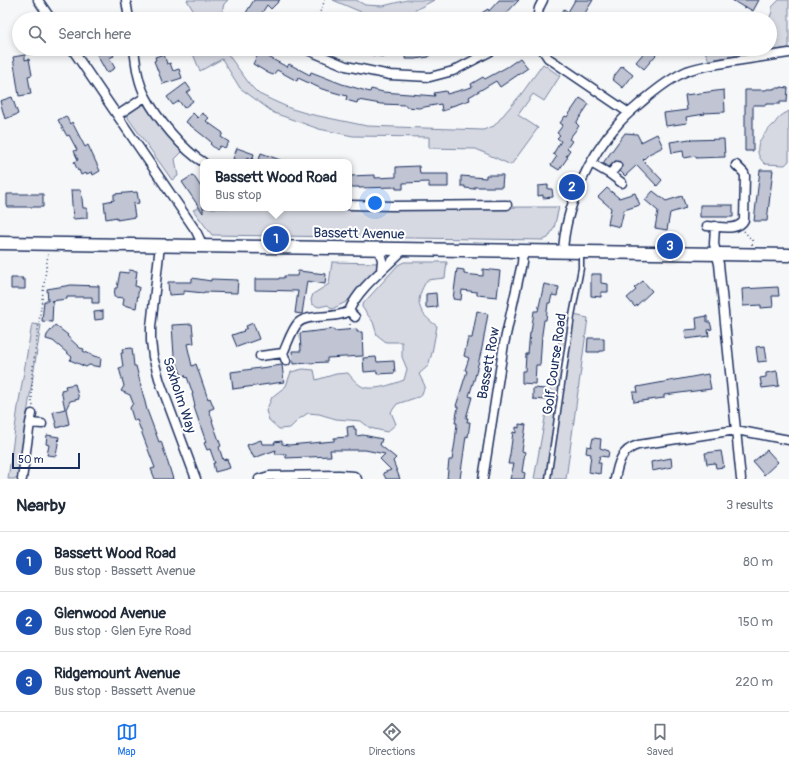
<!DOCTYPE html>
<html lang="en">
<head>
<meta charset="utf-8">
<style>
  :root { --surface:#fff; --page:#f6f6f7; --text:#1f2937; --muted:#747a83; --line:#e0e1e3; --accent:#1a73e8 }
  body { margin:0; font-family:Pangolin,sans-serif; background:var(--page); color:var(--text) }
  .scale { position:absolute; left:12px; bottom:10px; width:68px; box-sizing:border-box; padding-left:4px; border:2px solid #1b2f5e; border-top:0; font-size:11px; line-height:14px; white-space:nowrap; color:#1b2f5e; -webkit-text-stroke:3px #fff; paint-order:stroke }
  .you { position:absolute; left:375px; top:203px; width:14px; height:14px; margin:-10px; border:3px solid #fff; border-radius:50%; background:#1a73e8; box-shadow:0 0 0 6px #1a73e833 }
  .badge { display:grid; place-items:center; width:26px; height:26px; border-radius:50%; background:var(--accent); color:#fff; font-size:13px; font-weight:700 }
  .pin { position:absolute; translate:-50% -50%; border:2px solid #fff; box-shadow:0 1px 4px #0006 }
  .popup { position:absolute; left:200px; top:159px; width:152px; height:52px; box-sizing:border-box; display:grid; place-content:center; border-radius:8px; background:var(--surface); filter:drop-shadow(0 1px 3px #0005); font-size:13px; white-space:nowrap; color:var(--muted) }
  .popup b { font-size:15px; color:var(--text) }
  .popup::after { content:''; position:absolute; left:50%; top:100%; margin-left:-8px; border:8px solid transparent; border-top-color:var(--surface) }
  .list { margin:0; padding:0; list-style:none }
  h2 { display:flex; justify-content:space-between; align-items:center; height:52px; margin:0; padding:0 16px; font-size:17px }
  h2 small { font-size:13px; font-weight:400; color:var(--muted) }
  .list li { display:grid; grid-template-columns:26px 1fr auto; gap:12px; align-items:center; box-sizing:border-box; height:60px; padding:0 16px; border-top:1px solid var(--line) }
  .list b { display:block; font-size:15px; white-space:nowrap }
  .list p { margin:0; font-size:13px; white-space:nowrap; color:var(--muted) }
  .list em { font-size:13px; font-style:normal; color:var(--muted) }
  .icon { flex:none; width:22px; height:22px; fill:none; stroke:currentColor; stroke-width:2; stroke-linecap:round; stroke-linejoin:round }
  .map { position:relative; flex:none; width:789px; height:479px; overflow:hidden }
  .search { position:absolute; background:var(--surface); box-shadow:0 2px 6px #0003; left:12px; right:12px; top:12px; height:44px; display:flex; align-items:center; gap:10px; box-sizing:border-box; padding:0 14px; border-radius:22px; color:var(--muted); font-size:15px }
  .sheet { height:232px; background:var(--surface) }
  nav { display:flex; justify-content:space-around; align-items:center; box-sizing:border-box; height:56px; border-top:1px solid var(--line); background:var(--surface); font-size:11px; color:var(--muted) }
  nav a { display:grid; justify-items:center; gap:2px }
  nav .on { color:var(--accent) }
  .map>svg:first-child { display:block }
</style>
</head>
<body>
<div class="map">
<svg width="789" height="479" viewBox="0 0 789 479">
  <rect width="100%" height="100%" fill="#f6f7f9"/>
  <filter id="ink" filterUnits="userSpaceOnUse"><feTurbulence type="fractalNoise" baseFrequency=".025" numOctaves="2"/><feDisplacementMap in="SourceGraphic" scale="8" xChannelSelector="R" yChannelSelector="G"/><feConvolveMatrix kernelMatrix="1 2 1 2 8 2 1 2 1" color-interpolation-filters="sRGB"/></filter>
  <g filter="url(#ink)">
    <path fill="#d6d9e2" stroke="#7884a0" d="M187,0H228L224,4L220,19H198Z
      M333,0H356L365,5L383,6L407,0H434L399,19L361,12Z
      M779,0H789V48L709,60L706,54L705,49H770L769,19L772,12V7Z
      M191,49H224L251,86L259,94L276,102L292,109L309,114L367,126L483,130L494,126L522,93L543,64L560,76L544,101L533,94L518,115L538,128L511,165L476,149L429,148V137L353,136L319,129L274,113L240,88L222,59L200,71Z
      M141,105H146L162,128L183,151L175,159L178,176L172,180L128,118V114Z
      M789,111V161L785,165L765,164C750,150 761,136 773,125C776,123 776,120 779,118C781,115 786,113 789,111Z
      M203,206V208L559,207L554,228L548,238L543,240L212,235L193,210Z
      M332,262L378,263L377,271L346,302L332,309L328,305L319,307L312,304L311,300L313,294L329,284Z
      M404,262H447L445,278L427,280C414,301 417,312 437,326L432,353L428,366L419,374L425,386L421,396L397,404L391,412L396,424L387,432L370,428L361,421L336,419L319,414L308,413L299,419L290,428L279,429L269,420L266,411L272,397L286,386L291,372L303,369L314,370L316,380L336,374L348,373C353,379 360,388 368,388C380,389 393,384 404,380L407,369L402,357V342H386L377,335L373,322L362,307V305L398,265Z
      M564,313L588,318L566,479H534Z
      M32,324L41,325L27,414L18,479H8L18,407Z"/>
    <path fill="#c0c4d3" stroke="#1b2f5e" d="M254,0H280L271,9L267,5L258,19H248L244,16Z
      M499,0H519L501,19H472L488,9L489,11Z
      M575,0H593L582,18L578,16L577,18L579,19H558L564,9L568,12Z
      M732,0H759L753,11L746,7L745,8Z
      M107,49H110L114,56L109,58L115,68L107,73L97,55Z
      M363,49H386L385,57L362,53Z
      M406,49H428L429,57L415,59H405Z
      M647,49H661L644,69L636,62Z
      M259,52L287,67L289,64L310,75L311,72L342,84L370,92L371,89L383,92L435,96L434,93L446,91L447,94L472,87L471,84L483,77L485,79L507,67L520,58L528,68L500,87L496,81L469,97L470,100L449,107V109L442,111L441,104L419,108L406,107V105L381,104L358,100L357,103L346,100L347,96L322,89L298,78L297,81L277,70L273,75L268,73L253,64Z
      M164,54L167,64L170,63L173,71L179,69L182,78L163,84L154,61L156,60L155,57Z
      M25,55V60L29,59L32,75L28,76L31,94L19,96L13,57Z
      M622,66L633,75L623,88L612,79Z
      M186,83L191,90L187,93L193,101L184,108L179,101L173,105L167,97Z
      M781,87L788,88L787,102H780V104H766V105H753V151H745V90H766L767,89H774V88H781Z
      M724,90L725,112L704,113L705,114L686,117L687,123L666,126L664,113L687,110L685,95Z
      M12,97L18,114L5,119L0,101Z
      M580,98L589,104L576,123L579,126L569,139L572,141L567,148L570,150L566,156L568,157L559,170L551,165L557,156L553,154L561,141L557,138L560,135L557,133L563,125L560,123L565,116L567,117Z
      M193,113L198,118L202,113L209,118L206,121L223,133L221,137L229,142L225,148L220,146L217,150L210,144L211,143L210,141L186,122Z
      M66,116L70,124L72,122L85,147L88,145L100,171L93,175L92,172L86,174L85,173L81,175L79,170L78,171L74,162L78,160L74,151L77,150L69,135L67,136L58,120Z
      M625,133L637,134L641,142L657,134L663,147L649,154L643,160L662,180L657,186L637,165L625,176L620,171L622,167L620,162L615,161L609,167L603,163Z
      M690,139L691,140L724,139L725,157L696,158V156L684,158L683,151L672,153L670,142Z
      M237,148L254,154L252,160L246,158L245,162H242L233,159Z
      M261,153L283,161V162H265L259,160Z
      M419,166L420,174H448V187H429V182L403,183V189H396V187L359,188V187H349V176L375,175V178L396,177V167Z
      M760,170H773L767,221H754Z
      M193,175L203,190V213L182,182Z
      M486,175H503L502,187H474V189L465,188V186H461V176L486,178Z
      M548,185V189H552L553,197L543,198V195L538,196V186Z
      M607,188L619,198L635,193L640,205L624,210L620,227L608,224L611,208L598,197Z
      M71,190H81L83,208H87V218L73,219Z
      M653,191L666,201L682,196L686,208L670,213L667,230L655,228L658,211L645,200Z
      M137,192L139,203L133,204L135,217L117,220V217L106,219L104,202L114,200V194Z
      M7,194H43V207H7Z
      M700,205H733V217H700Z
      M457,269L464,270V274L483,276V269L500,271L497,297L477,295V292L462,290L461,300L453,299Z
      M129,270L137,271L135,286L139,287L136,308L123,305L124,298L114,297L115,288H117L120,272L128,273Z
      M298,271L326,274L325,284L307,281L302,314L295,313L298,291L255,290V279H279V278H284V276H297Z
      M591,274H601V283L608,284V292H601V297L591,296Z
      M11,278H23L22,280H25V289H11Z
      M192,278L211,281V279L238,280L237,293L204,292V293L184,291V294L169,295L168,282H192Z
      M643,281L652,291L635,307L627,298L636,290L634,288Z
      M544,284L559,287L557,296L552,295L550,303H548L546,320H544L542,334L540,365H536L535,384L522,383V371H525L526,354H528L530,333H531L534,311H538Z
      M71,285L99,286V303H92V297H67V299L51,301H53L52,322L42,321L44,301H48L47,289Z
      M778,287L779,296H772L773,307L761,308V305L743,306L742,289Z
      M436,293L437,307L426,308V294Z
      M103,311V319L95,320L94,312Z
      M477,311L488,314L482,348L475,377L469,396L472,397L466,418H468L467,422H470L468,437L466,436L460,479H447L449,460H452L455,442L457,423H455L458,407L456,406L467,371L465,370L469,358L464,356L468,338H472Z
      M707,316V322H710L712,329L708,330L709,336L686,339L685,330L697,329L696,318Z
      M253,323L259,339L237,347L232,335L244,331L243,330L247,328L246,326Z
      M192,324L194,343L187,344L192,366L196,364L208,399L210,398L214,408L209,410L213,421H212L221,446L219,447L223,460L227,459L230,468L215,472L213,463H215L210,449L207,450L204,443L206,442L194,407L195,406L192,394H193L187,377L186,378L185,375L182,376L174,356L172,325Z
      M55,325L68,335L67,336L80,348L84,349L83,351L94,356L101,358L100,367L89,365L86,367L70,360L72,357L53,341L46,339L47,335Z
      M334,329V331L357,329V332H362L363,356L327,358V362L293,364L292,351H301L300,333Z
      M588,338H604V351H600V352H587Z
      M765,346L767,361L758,362L756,347Z
      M132,348L134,366H136L147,410L159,442L161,441L173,479H155L151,469L155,468L137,420L134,421L130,408L133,403L130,395L121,391L124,386L119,368L123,367L121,353H123L122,349Z
      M376,357L377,362L394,361L395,373L377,374V371L364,372L363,358Z
      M282,365L284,382L233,389L231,372Z
      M777,371L779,386L762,388L760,378L766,377V373Z
      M708,374L711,389L664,395V398L634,402L633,392H638L637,387Z
      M75,384L79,399L70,401L66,409L69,424L57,428L53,412L65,409L61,390L66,389L65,386Z
      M533,388L546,389V400L533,399Z
      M519,424L526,425L522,451L525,452L522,472L525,473L524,479H510L514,464H508L510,454L513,432L516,433V427L519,428Z
      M354,426V429H356V436L363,435L382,439L380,445L396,458L393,461L400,479H386L383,473L391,470L380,459L385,454L365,450H330L331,456L286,458V454H275L276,450L254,458L252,454L251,455L247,445L261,440L262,444H275L274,442L282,441V444L289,445L334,441V438L348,437L347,427Z
      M47,435L59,437L56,456L47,455L49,445L46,444Z
      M593,438L601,439L600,448L609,451L608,457L600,456L598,463H601L600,474L589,472L591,454L586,453L587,446L591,447Z
      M767,450L778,462L764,475L753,462Z
      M721,451L724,467L716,468L715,463L707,464L705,453Z
      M671,458L672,467L652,471L651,462Z"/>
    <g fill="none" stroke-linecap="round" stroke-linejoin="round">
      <g stroke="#1b2f5e" stroke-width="7">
        <path id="lane" d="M548,479L572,316L581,268V254"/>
      </g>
      <g stroke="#1b2f5e" stroke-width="11">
        <path id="street" d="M38,0L51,19
          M126,0L129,19
          M537,19L539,8L543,0
          M72,49L196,231L203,246
          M134,49C136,65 138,83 146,97C156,117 184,151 203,162
          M305,49L346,66L390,75L430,77L453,71L495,49
          M542,49L548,58L629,113
          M118,115L145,97
          M591,163L610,174L622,183
          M610,174L617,166
          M349,205L392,206L507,205
          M707,226C718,226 738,232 744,220L745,176L744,173L736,165
          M715,226L714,244L719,264L741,479
          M160,245L151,327V341L153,357L160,382L196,479
          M379,249L382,260L381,271
          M563,252C565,207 589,156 619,123C627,114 636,107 644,100C657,89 671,78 687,71C700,66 715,65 729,62C749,59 769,56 789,53
          M349,311C359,287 386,268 404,249
          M349,311L355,317
          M283,353L286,361
          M260,356L283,353C287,345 292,329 298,323C308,313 335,320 349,311
          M32,414L30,423L42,424
          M22,479L30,423
          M259,479L269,476L339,475L354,476L357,479
          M483,479L504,344L522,263L523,251
          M615,479C618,463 621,450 638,445L736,430L789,440"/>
      </g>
      <g stroke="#1b2f5e" stroke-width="15">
        <path id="primary" d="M0,243L789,255"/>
      </g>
      <path stroke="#1b2f5e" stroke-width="1.5" stroke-dasharray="1 3" stroke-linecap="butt" d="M317,19L325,0
        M744,231L752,240V245
        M350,324V330
        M33,406L32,402V375L48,254"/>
      <use href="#lane" stroke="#fff" stroke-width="4"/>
      <use href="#street" stroke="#fff" stroke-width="8"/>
      <use href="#primary" stroke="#fff" stroke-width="12"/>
    </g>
  </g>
  <g text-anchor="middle" stroke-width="4" stroke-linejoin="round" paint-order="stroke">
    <g font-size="14" fill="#1b2f5e" stroke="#fff">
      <text transform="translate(359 233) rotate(1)" y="5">Bassett Avenue</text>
      <text transform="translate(488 363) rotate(-80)" y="5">Bassett Row</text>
      <text transform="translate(554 364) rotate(-82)" y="5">Golf Course Road</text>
      <text transform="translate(180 395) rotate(72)" y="5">Saxholm Way</text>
    </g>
  </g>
</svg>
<div class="scale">50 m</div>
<div class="you"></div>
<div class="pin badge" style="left:276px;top:239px;background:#1a4fb4">1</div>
<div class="popup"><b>Bassett Wood Road</b>Bus stop</div>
<div class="pin badge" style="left:572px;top:187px;background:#1a4fb4">2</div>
<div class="pin badge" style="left:670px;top:246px;background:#1a4fb4">3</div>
<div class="search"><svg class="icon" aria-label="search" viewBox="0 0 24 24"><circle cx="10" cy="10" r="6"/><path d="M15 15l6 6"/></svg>Search here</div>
</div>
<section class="sheet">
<h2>Nearby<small>3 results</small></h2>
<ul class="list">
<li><span class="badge" style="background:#1a4fb4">1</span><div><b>Bassett Wood Road</b><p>Bus stop · Bassett Avenue</p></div><em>80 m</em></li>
<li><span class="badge" style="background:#1a4fb4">2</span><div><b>Glenwood Avenue</b><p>Bus stop · Glen Eyre Road</p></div><em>150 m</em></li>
<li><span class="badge" style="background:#1a4fb4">3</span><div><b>Ridgemount Avenue</b><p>Bus stop · Bassett Avenue</p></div><em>220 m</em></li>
</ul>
</section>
<nav>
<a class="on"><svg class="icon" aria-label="map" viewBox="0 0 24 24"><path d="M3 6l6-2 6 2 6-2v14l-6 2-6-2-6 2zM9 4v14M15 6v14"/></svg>Map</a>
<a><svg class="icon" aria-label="directions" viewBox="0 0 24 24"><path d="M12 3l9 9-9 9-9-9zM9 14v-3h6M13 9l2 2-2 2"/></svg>Directions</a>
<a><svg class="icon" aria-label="saved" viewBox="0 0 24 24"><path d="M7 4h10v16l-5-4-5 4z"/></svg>Saved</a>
</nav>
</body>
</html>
